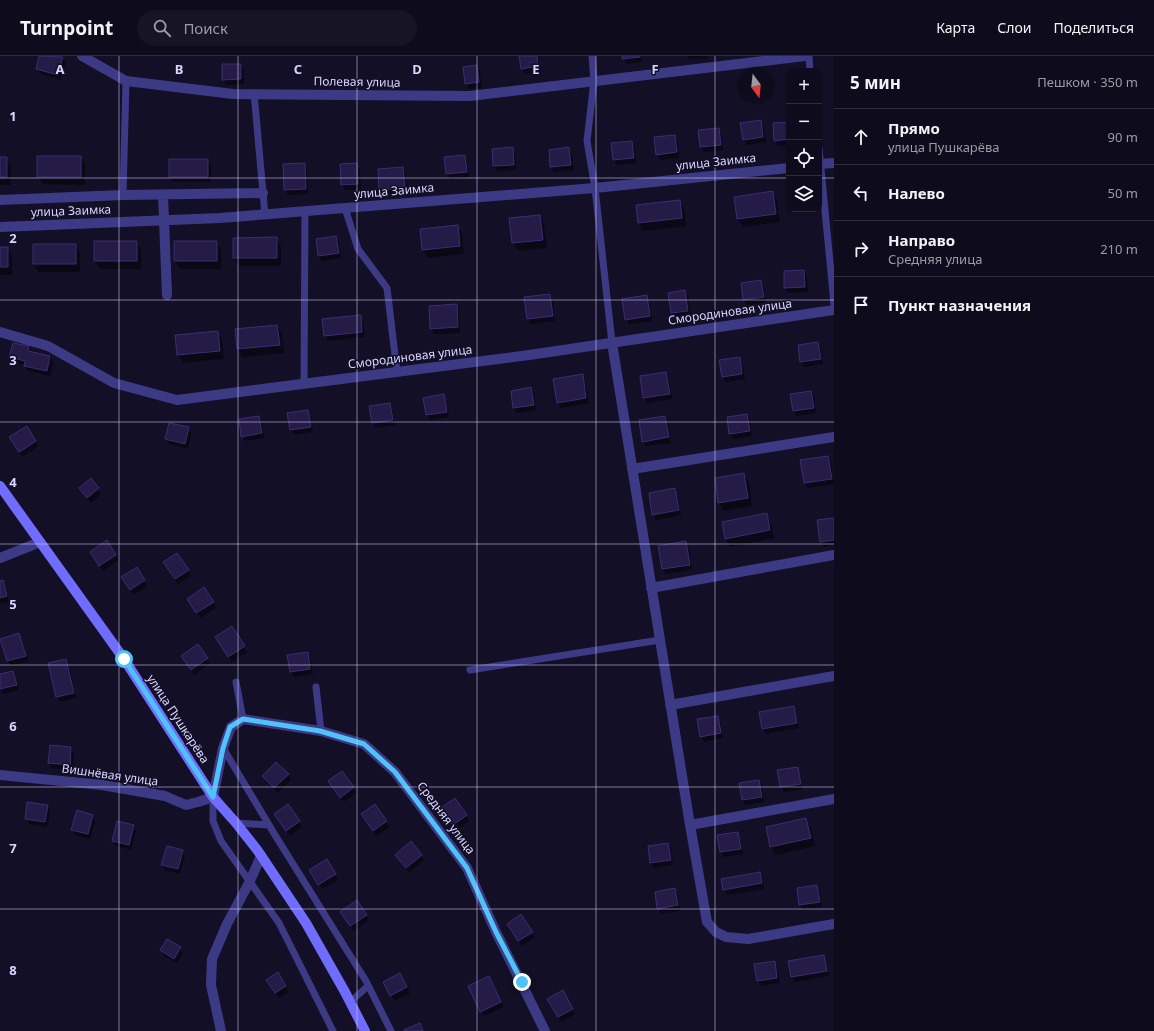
<!DOCTYPE html>
<html lang="ru">
<head>
<meta charset="utf-8">
<style>
  :root { --surface:#0e0b1c; --page:#171425; --text:#f1f3f6; --muted:#9b9ba3; --line:#2e2b3b }
  body { margin:0; font-family:"Noto Sans",sans-serif; background:var(--page); color:var(--text) }
  .controls { position:absolute; right:12px; top:12px; display:grid; overflow:hidden; border-radius:8px; box-shadow:0 1px 3px #0004 }
  .controls button { width:36px; height:36px; display:grid; place-items:center; padding:0; border:0; border-bottom:1px solid var(--line); background:var(--surface); color:var(--text); font:20px sans-serif }
  .compass { position:absolute; left:738px; top:12px; width:36px; height:36px; border-radius:50%; background:var(--surface); box-shadow:0 1px 3px #0004; rotate:165deg }
  .stop { position:absolute; width:12px; height:12px; margin:-9px; border:3px solid #4fc3f7; border-radius:50%; background:#fff }
  .stop.end { background:#4fc3f7; border-color:#fff; box-shadow:0 1px 4px #0008 }
  .list { margin:0; padding:0; list-style:none }
  h2 { display:flex; justify-content:space-between; align-items:center; height:52px; margin:0; padding:0 16px; font-size:17px }
  h2 small { font-size:13px; font-weight:400; color:var(--muted) }
  .list li { display:grid; grid-template-columns:26px 1fr auto; gap:12px; align-items:center; box-sizing:border-box; height:56px; padding:0 16px; border-top:1px solid var(--line) }
  .list b { display:block; font-size:15px; white-space:nowrap }
  .list p { margin:0; font-size:13px; white-space:nowrap; color:var(--muted) }
  .list em { font-size:13px; font-style:normal; color:var(--muted) }
  .icon { flex:none; width:22px; height:22px; fill:none; stroke:currentColor; stroke-width:2; stroke-linecap:round; stroke-linejoin:round }
  .map { position:relative; flex:none; width:834px; height:975px; overflow:hidden }
  header { display:flex; align-items:center; gap:24px; box-sizing:border-box; height:56px; padding:0 20px; background:var(--surface); border-bottom:1px solid var(--line) }
  header strong { font-size:19px }
  nav { display:flex; gap:22px; margin-inline-start:auto; font-size:14px }
  .search { width:280px; height:36px; background:var(--page); display:flex; align-items:center; gap:10px; box-sizing:border-box; padding:0 14px; border-radius:22px; color:var(--muted); font-size:15px }
  main { display:flex }
  aside { flex:1; background:var(--surface) }
  .map>svg:first-child { display:block }
</style>
</head>
<body>
<header>
<strong>Turnpoint</strong>
<div class="search"><svg class="icon" aria-label="search" viewBox="0 0 24 24"><circle cx="10" cy="10" r="6"/><path d="M15 15l6 6"/></svg>Поиск</div>
<nav><a>Карта</a><a>Слои</a><a>Поделиться</a></nav>
</header>
<main>
<div class="map">
<svg width="834" height="975" viewBox="0 0 834 975">
  <rect width="100%" height="100%" fill="#130f26"/>
  <path fill="#0007" d="M40,0H58L63,1L66,7L61,24L40,18L37,13Z
    M520,0H538L540,16L525,18L522,12Z
    M623,0H641L642,6L626,8Z
    M688,0H708V2L689,3Z
    M241,9L244,14V28L226,29L223,23Z
    M477,10L480,15L482,32L469,33L466,28L464,12Z
    M760,65L763,70L766,86L747,89L744,84L741,68Z
    M789,67V89L778,90L775,84Z
    M718,73L721,78L723,94L704,96L701,91L699,75Z
    M675,80L678,85L679,102L660,104L657,98Z
    M632,86L635,91L636,107L617,109L614,104L612,88Z
    M512,93L515,98L516,114L497,115L494,110Z
    M569,93L572,98L574,114L554,116L551,111Z
    M464,100L467,105L469,121L450,123L447,118Z
    M80,101L85,109V129L43,128L38,120Z
    M0,102H6L11,110V129H0Z
    M208,104L211,109V126H173L170,121Z
    M304,108L307,113L308,138L288,139L285,134Z
    M356,108L360,114L361,133L345,134L342,129Z
    M403,112L406,117L407,137L383,139L380,133Z
    M773,136L777,144L780,166L743,171L738,163Z
    M679,145L684,153L686,170L643,175L639,167Z
    M540,160L544,168L547,192L518,195L513,187L511,163Z
    M457,170L462,178L464,198L428,202L423,194Z
    M336,181L339,186L341,202L322,205L319,200Z
    M276,182L281,191V210H239L234,202Z
    M137,186L141,194V213H100L95,205Z
    M217,186L221,194V213H180L175,205Z
    M34,189H75L80,197V216H38L34,208Z
    M0,192H8L12,200V219H0Z
    M804,215L807,220L808,236L788,237L785,232Z
    M761,225L764,230L766,246L747,249L744,244L742,228Z
    M685,236L688,241L691,260L675,262L672,257L669,237Z
    M550,239L553,244L555,265L531,268L528,263L525,242Z
    M646,240L649,246L652,265L629,268L626,263Z
    M456,249L459,254L460,277L434,278L431,273Z
    M360,260L363,265L365,281L328,285L325,280L324,264Z
    M277,270L282,278L284,297L242,301L238,293L236,274Z
    M217,276L222,284L224,303L183,307L178,299L176,280Z
    M818,287L821,292L823,308L804,311L801,306L799,290Z
    M29,291L32,297L50,301L53,306L50,320L28,315L24,309L13,306L10,301Z
    M739,302L742,307L745,323L726,326L723,321Z
    M666,317L669,323L672,343L647,347L644,342L641,321Z
    M582,319L585,324L589,347L561,352L558,347Z
    M531,332L534,338L536,354L517,357L514,352Z
    M811,336L814,341L816,357L797,360L794,355Z
    M443,340L446,345L449,361L430,364L427,359Z
    M389,348L392,353L395,369L376,372L373,367L370,351Z
    M307,355L310,360L313,376L294,379L291,374Z
    M747,359L750,364L752,380L733,383L730,378L728,362Z
    M259,361L262,366L264,382L245,385L242,380Z
    M665,361L668,366L671,387L646,390L643,385Z
    M188,372L191,377L188,393L169,388L166,383Z
    M36,386L38,390L22,401L20,397Z
    M828,401L831,406L834,428L808,432L805,427L802,405Z
    M744,418L749,427L752,450L724,455L719,447Z
    M91,424L101,438L91,447L80,433Z
    M674,434L677,439L681,459L656,464L653,458Z
    M766,458L771,467L774,482L730,491L726,483Z
    M834,463V489L824,491L821,486Z
    M686,486L689,492L692,514L666,518L663,513L659,491Z
    M116,499L119,504L103,515L94,501Z
    M167,512L188,514L191,520L178,528Z
    M137,513L147,530L133,539L123,522Z
    M3,525L6,531L9,546L0,548V526Z
    M213,546L216,552L200,562L191,548Z
    M231,572L247,596L232,606L219,587Z
    M19,578L22,583L28,605L11,610L8,605Z
    M198,590L210,608L194,619L185,605Z
    M307,597L310,602L313,618L294,621L291,616Z
    M66,604L69,609L76,642L60,646L57,641Z
    M13,616L16,621L19,634L3,638L0,631V619Z
    M793,651L796,656L799,672L766,678L763,673Z
    M717,661L720,666L723,682L704,686L701,680Z
    M71,692L74,697L72,714L52,712L49,707Z
    M797,712L800,717L803,733L784,736L781,731Z
    M341,716L356,737L344,746L332,731Z
    M288,718L291,724L278,737L266,726L263,720Z
    M759,725L762,730L764,746L745,749L742,744L740,728Z
    M455,744L469,765L457,774L445,758Z
    M47,750L50,756L47,771L29,768L26,762Z
    M288,750L302,771L290,780L278,764Z
    M362,759L386,766L389,771L376,780Z
    M92,760L95,765L90,783L75,779L72,774Z
    M806,763L811,772L815,790L776,799L771,791Z
    M133,770L136,775L131,794L116,790L113,784Z
    M737,777L740,782L743,798L724,801L721,796L718,780Z
    M668,788L671,793L673,809L654,812L651,807L649,791Z
    M182,795L185,800L180,818L165,814L162,809Z
    M396,799H421L424,804L409,817Z
    M327,805L338,824L322,833L311,814Z
    M760,817L763,822L764,833L727,839L724,834L723,824Z
    M817,830L820,835L822,851L803,854L800,849L798,833Z
    M675,833L678,839L680,855L661,858L658,852Z
    M366,859L369,864L354,875L344,861Z
    M511,874L532,876L535,881L522,890Z
    M180,892L183,897L177,907L164,900L161,894Z
    M823,900L826,905L829,920L795,926L792,920Z
    M774,906L777,911L780,927L761,930L758,925L755,909Z
    M278,918L288,936L279,942L268,924Z
    M403,923L410,937L394,945L391,939Z
    M492,927L503,951L484,960L481,955Z
    M562,936L575,958L561,966L549,943Z"/>
  <path fill="#241b47" stroke="#3b2d73" d="M39,0L63,1L58,19L36,13Z
    M519,0H537L538,10L521,13Z
    M622,0H640V1L622,3Z
    M222,8H241V23L222,24Z
    M477,9L479,26L465,28L463,11Z
    M761,64L763,81L743,84L740,67Z
    M789,66V83L774,85L773,67Z
    M719,72L721,89L700,91L698,74Z
    M675,79L677,96L656,99L654,81Z
    M632,85L634,102L613,104L611,87Z
    M513,91L514,109L493,110L492,93Z
    M569,91L571,109L550,111L549,94Z
    M465,99L467,116L446,118L444,101Z
    M37,100H81V121H37Z
    M0,101H7V121H0Z
    M169,103H208V121H169Z
    M305,107L306,133L284,134L283,108Z
    M357,107L358,128L341,129L340,108Z
    M403,111L405,132L379,134L378,113Z
    M773,135L776,158L737,163L734,141Z
    M680,144L682,162L638,167L636,149Z
    M540,159L543,184L512,187L509,162Z
    M458,169L460,190L422,194L420,173Z
    M336,180L339,197L318,200L316,183Z
    M277,181V202H233V182Z
    M94,185H137V205H94Z
    M174,185H217V205H174Z
    M33,188H76V208H33Z
    M0,191H8V211H0Z
    M804,214L805,231L784,232V215Z
    M761,224L764,241L743,244L741,227Z
    M685,234L688,255L671,257L668,237Z
    M550,238L553,260L527,263L524,241Z
    M647,239L650,260L625,264L622,243Z
    M457,248L458,271L430,273L429,250Z
    M361,259L362,276L324,280L322,263Z
    M277,269L280,289L237,293L235,273Z
    M218,275L220,295L177,299L175,279Z
    M818,286L821,303L800,306L798,289Z
    M13,287L29,290L28,295L50,300L47,315L24,310L25,305L9,301Z
    M740,301L742,318L722,321L719,304Z
    M666,316L670,338L643,342L640,320Z
    M583,318L586,342L557,347L553,323Z
    M531,331L534,349L513,352L511,335Z
    M811,335L814,352L793,355L790,338Z
    M444,338L447,356L426,359L423,342Z
    M390,347L393,364L372,367L369,350Z
    M308,354L311,371L290,374L287,357Z
    M747,358L750,375L729,378L727,361Z
    M259,360L262,377L241,381L239,363Z
    M665,360L669,381L642,386L639,364Z
    M169,367L189,371L185,388L165,383Z
    M27,370L36,385L19,396L9,381Z
    M828,400L832,423L804,427L800,404Z
    M744,417L748,442L718,447L715,422Z
    M91,422L99,432L87,442L79,432Z
    M675,432L679,454L652,459L649,437Z
    M767,457L770,474L725,483L722,466Z
    M834,462V484L820,486L817,464Z
    M107,484L116,499L99,510L90,496Z
    M686,485L690,509L662,513L658,490Z
    M177,497L189,514L175,523L163,506Z
    M137,511L145,524L130,534L121,521Z
    M3,524L7,540L0,542V525Z
    M204,531L214,546L196,557L187,543Z
    M232,570L245,590L228,601L215,581Z
    M19,577L26,600L7,605L0,583Z
    M198,588L208,602L191,614L181,600Z
    M308,596L310,613L290,616L287,599Z
    M66,603L74,637L56,641L48,607Z
    M13,615L17,629L0,633V618Z
    M794,650L797,667L762,673L759,656Z
    M718,660L721,677L700,681L697,663Z
    M50,689L71,691L70,709L48,707Z
    M276,706L289,718L274,732L262,720Z
    M798,711L801,728L780,731L777,714Z
    M342,715L354,731L340,742L328,725Z
    M759,724L762,741L742,744L739,727Z
    M455,742L467,759L453,769L441,752Z
    M27,746L48,749L45,766L25,763Z
    M288,748L300,765L286,775L274,758Z
    M375,748L387,765L373,775L361,758Z
    M77,754L93,759L88,778L71,774Z
    M806,762L811,782L770,791L766,771Z
    M117,765L134,769L129,789L112,785Z
    M738,776L741,793L720,796L717,779Z
    M411,785L422,799L406,812L395,799Z
    M668,787L671,804L650,807L648,790Z
    M167,790L183,794L178,813L161,809Z
    M327,803L336,818L318,829L309,814Z
    M760,816L762,827L723,834L721,823Z
    M817,829L820,846L799,849L797,832Z
    M675,832L678,849L657,853L655,836Z
    M357,844L367,859L350,870L340,856Z
    M521,858L533,876L518,885L507,868Z
    M167,883L181,891L174,903L160,894Z
    M824,899L827,915L791,921L788,905Z
    M775,905L777,922L757,925L754,908Z
    M278,916L286,930L275,937L266,924Z
    M400,917L407,931L390,940L383,926Z
    M489,920L501,946L480,956L468,930Z
    M563,934L573,953L558,961L547,943Z
    M420,967L423,975H404V974Z"/>
  <g fill="none" stroke-linecap="round" stroke-linejoin="round">
    <path stroke="#3d3a85" stroke-width="7" d="M592,0L594,25L587,85L595,132L612,287
      M809,0L810,15
      M254,37L265,159
      M819,92L834,248
      M123,139L126,25
      M345,152L358,193L387,232L397,316
      M304,328L305,155
      M470,614L660,584
      M236,626L243,663
      M316,631L321,675
      M223,692L275,779L366,925L391,975
      M213,741V765L221,785L279,867L333,975
      M236,767L269,769
      M350,946L368,930"/>
    <path stroke="#3d3a85" stroke-width="10" d="M82,0L126,25L233,38L470,40L805,0
      M819,108L834,107
      M163,139L167,239
      M0,144L123,139L263,137
      M0,171L220,162L595,132L789,112
      M0,276L48,290L114,327L177,344L529,299L834,254
      M612,287L690,769L707,866L716,876L726,881L748,883L834,868
      M632,413L834,381
      M0,502L40,486
      M651,532L834,499
      M670,649L834,620
      M0,719L102,729L165,740L186,749L198,746L213,741L223,692L231,671L243,663L321,675L364,688L395,716L467,812L496,876L545,975
      M690,769L834,743
      M221,975L211,929L212,903L227,868L250,825L261,800"/>
    <path stroke="#706cfe" stroke-width="10" d="M0,430L124,603L213,741L236,767L258,795L306,867L345,936L365,975"/>
  </g>
  <g fill="none" stroke-linecap="round" stroke-linejoin="round">
    <path stroke="#4fc3f7" stroke-width="5" d="M124,603L213,741L223,692L230,671L243,663L320,675L364,688L395,716L467,812L496,876L522,926"/>
  </g>
  <path fill="none" stroke="#d9d5ff" stroke-width="1" stroke-opacity="0.55" d="M119,0V975M238,0V975M357,0V975M477,0V975M596,0V975M715,0V975M0,122H789M819,122H834M0,244H834M0,366H834M0,488H834M0,609H834M0,731H834M0,853H834"/>
  <g text-anchor="middle" stroke-width="3" stroke-linejoin="round" paint-order="stroke">
    <g font-size="12" fill="#d9d5ff" stroke="#130f26">
      <text transform="translate(357 26) rotate(1)" y="4">Полевая улица</text>
      <text transform="translate(716 106) rotate(-6)" y="4">улица Заимка</text>
      <text transform="translate(394 135) rotate(-5)" y="4">улица Заимка</text>
      <text transform="translate(71 155) rotate(-2)" y="4">улица Заимка</text>
      <text transform="translate(730 256) rotate(-8)" y="4">Смородиновая улица</text>
      <text transform="translate(410 301) rotate(-7)" y="4">Смородиновая улица</text>
      <text transform="translate(178 663) rotate(57)" y="4">улица Пушкарёва</text>
      <text transform="translate(110 719) rotate(8)" y="4">Вишнёвая улица</text>
      <text transform="translate(446 762) rotate(53)" y="4">Средняя улица</text>
    </g>
  </g>
  <g font-size="13" text-anchor="middle" font-weight="bold" fill="#d9d5ff" stroke="#130f26" stroke-width="3" stroke-linejoin="round" paint-order="stroke">
    <text x="60" y="18">A</text>
    <text x="179" y="18">B</text>
    <text x="298" y="18">C</text>
    <text x="417" y="18">D</text>
    <text x="536" y="18">E</text>
    <text x="655" y="18">F</text>
    <text x="13" y="65">1</text>
    <text x="13" y="187">2</text>
    <text x="13" y="309">3</text>
    <text x="13" y="431">4</text>
    <text x="13" y="553">5</text>
    <text x="13" y="675">6</text>
    <text x="13" y="797">7</text>
    <text x="13" y="919">8</text>
  </g>
</svg>
<div class="controls">
<button>+</button>
<button>−</button>
<button><svg class="icon" aria-label="locate" viewBox="0 0 24 24"><circle cx="12" cy="12" r="6"/><path d="M12 2v4M12 18v4M2 12h4M18 12h4"/></svg></button>
<button><svg class="icon" aria-label="layers" viewBox="0 0 24 24"><path d="M12 4l9 5-9 5-9-5zM3 14l9 5 9-5"/></svg></button>
</div>
<svg class="compass" viewBox="-18 -18 36 36"><path d="M0-13l5 13h-10z" fill="#e53935"/><path d="M0 13l5-13h-10z" fill="#9b9ba3"/></svg>
<div class="stop" style="left:124px;top:603px"></div>
<div class="stop end" style="left:522px;top:926px"></div>
</div>
<aside>
<h2>5 мин<small>Пешком · 350 m</small></h2>
<ul class="list">
<li><svg class="icon" aria-label="ahead" viewBox="0 0 24 24"><path d="M12 20V5M6 11l6-6 6 6"/></svg><div><b>Прямо</b><p>улица Пушкарёва</p></div><em>90 m</em></li>
<li><svg class="icon" aria-label="left" viewBox="0 0 24 24"><path d="M17 20v-9H6M10 6l-5 5 5 5"/></svg><div><b>Налево</b></div><em>50 m</em></li>
<li><svg class="icon" aria-label="right" viewBox="0 0 24 24"><path d="M7 20v-9h11M14 6l5 5-5 5"/></svg><div><b>Направо</b><p>Средняя улица</p></div><em>210 m</em></li>
<li><svg class="icon" aria-label="arrive" viewBox="0 0 24 24"><path d="M6 21V4h12l-3 4 3 4H6"/></svg><div><b>Пункт назначения</b></div></li>
</ul>
</aside>
</main>
</body>
</html>
